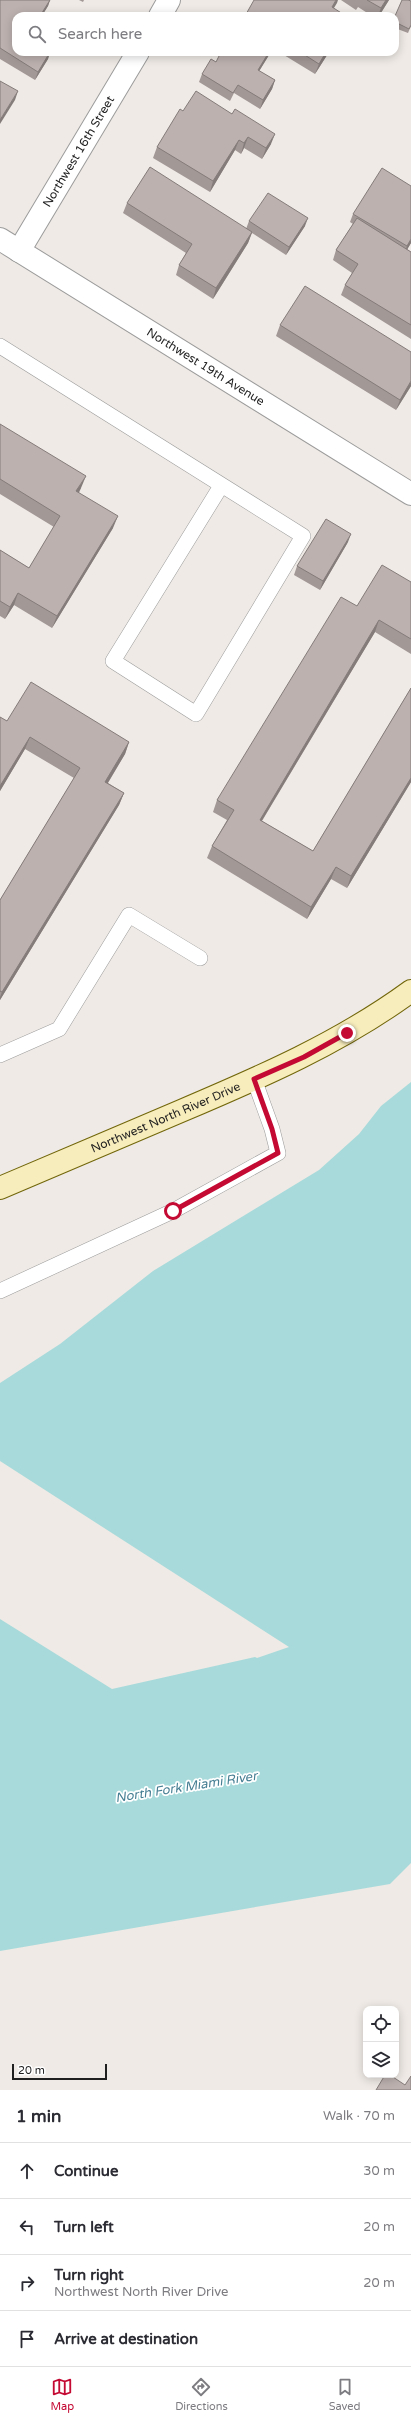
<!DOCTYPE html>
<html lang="en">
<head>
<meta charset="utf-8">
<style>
  :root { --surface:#fff; --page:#f7f7f7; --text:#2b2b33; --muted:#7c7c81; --line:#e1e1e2; --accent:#c40933 }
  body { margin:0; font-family:"Varela Round",sans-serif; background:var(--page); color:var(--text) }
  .controls { position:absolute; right:12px; bottom:12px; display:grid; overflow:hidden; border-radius:8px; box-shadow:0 2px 10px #0003 }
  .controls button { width:36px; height:36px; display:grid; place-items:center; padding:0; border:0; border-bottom:1px solid var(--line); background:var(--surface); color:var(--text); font:20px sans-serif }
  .scale { position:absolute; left:12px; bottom:10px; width:95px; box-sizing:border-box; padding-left:4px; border:2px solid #1f1f1f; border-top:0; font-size:11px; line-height:14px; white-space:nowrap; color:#1f1f1f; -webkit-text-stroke:3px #fff; paint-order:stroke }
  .stop { position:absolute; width:12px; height:12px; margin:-9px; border:3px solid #c40933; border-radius:50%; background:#fff }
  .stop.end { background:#c40933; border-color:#fff; box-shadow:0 1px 4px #0008 }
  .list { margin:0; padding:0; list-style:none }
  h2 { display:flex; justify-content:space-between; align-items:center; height:52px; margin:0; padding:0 16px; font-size:17px }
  h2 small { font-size:13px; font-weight:400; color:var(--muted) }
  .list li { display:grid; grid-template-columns:26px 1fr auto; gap:12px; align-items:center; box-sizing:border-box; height:56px; padding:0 16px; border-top:1px solid var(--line) }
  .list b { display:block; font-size:15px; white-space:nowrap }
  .list p { margin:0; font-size:13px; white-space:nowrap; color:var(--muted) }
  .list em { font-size:13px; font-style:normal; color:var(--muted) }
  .icon { flex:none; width:22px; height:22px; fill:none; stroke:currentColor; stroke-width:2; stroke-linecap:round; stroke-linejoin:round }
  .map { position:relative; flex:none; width:411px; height:2090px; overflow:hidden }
  .search { position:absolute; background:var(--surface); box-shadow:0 2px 10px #0003; left:12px; right:12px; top:12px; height:44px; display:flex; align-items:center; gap:10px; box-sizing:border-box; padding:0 14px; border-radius:12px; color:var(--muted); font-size:15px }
  .sheet { height:276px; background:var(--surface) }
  nav { display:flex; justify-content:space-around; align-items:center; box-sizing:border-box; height:56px; border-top:1px solid var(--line); background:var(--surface); font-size:11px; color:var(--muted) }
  nav a { display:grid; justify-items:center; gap:2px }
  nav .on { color:var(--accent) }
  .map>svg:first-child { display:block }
</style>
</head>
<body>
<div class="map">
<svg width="411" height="2090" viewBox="0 0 411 2090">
  <rect width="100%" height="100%" fill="#efeae5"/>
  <path fill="#a8dadb" d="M411,1082V1863L390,1884L0,1951V1619L112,1689L255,1657L257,1658L289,1647L0,1461V1383L60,1344L153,1271L319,1170L359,1134L381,1106Z"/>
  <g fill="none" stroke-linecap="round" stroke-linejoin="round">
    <g stroke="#9c9c9c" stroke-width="16">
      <path id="lane" d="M0,346L303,536L196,714L113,661L221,486
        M0,1055L59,1029L129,915L200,958
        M0,1291L173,1211L278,1153L272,1129L254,1079"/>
    </g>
    <g stroke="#9c9c9c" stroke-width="24">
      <g id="street">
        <path d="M160,16L169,0"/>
        <path id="s1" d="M0,239L411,494"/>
        <path id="s2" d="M19,251L138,52"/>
      </g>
    </g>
    <g stroke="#71660a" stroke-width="24">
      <g id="secondary">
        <path id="s3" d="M0,1188C60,1162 121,1137 181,1111C261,1077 340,1043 411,991"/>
      </g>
    </g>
    <use href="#lane" stroke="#fff" stroke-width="15"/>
    <use href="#street" stroke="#fff" stroke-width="22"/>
    <use href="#secondary" stroke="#f7ecbc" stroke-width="22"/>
  </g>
  <path fill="#a29896" d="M0,0H50L48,6L16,52H50L48,59L35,80L0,59Z
    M79,0H84L83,2Z
    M341,0H389L379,16H372L358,7L356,10Z
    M395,16L411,26L408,33L395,28Z
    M279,52H329L315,74Z
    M269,55L259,71L275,80L272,89L260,109L234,93L230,101L199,82L202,74L216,62Z
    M183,111L271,144L262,159L244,148L241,154L235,150L210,192L153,158L157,147Z
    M127,203L246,229L249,221L305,226L286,255L252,233L248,243L213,299L176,275L179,265L186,253L123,213Z
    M353,214L411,243L407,249L411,252V339L341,295L345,285L352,273L333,260L336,250L353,224L350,222Z
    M280,325L411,386L396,410L276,336Z
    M0,424L81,488L79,493L113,528L52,628L14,605L5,619L0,616V550L29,568L54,527L0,494Z
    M348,542L320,590L294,575L297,566Z
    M411,582V654L375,632L262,821L313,851L411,688V782L347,888L331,879L307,919L207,858L212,846L227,820L213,812L217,800L357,606Z
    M0,717L7,721L129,742L125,754L108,783L124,793L119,805L0,1000V900L74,778L25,749L0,791Z"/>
  <path fill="#847c7a" d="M50,0L48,6L42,16H40Z
    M336,0H338L337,3L329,16L332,7Z
    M386,0H389L379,16H378L381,8Z
    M50,52L48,59L35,80L38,72Z
    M269,52H270L269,55L255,78L258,70Z
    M326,52H329L315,74L319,64Z
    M275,80L272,89L260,109L263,100Z
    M18,91L15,100L0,124V120Z
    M275,134L271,144L262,159L266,148Z
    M248,137L244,148L241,154L244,143Z
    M239,140L235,150L210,192L213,181Z
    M308,218L305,226L286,255L289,247Z
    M252,232L248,243L213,299L216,288Z
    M411,239V243L404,255L407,246Z
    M411,381V386L396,410L400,400Z
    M86,476L81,488L72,503L76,491Z
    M118,516L113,528L52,628L57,616Z
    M351,534L348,542L320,590L323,581Z
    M18,593L14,605L5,619L10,607Z
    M379,620L375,632L255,832L260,820Z
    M30,737L25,749L0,791V786Z
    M129,742L125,754L101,794L105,782Z
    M411,778V782L347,888L351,876Z
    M124,793L119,805L0,1000V997L2,992Z
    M336,867L331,879L307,919L311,907Z"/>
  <path fill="#bcb1af" stroke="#847c7a" d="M0,0H50L40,16H16V52H50L38,72L0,48Z
    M254,0H336L332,7L346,16H245Z
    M367,0H386L381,8Z
    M402,0H408L411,1V25L409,29L395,22V16Z
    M221,52H269L258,70L275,80L263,100L238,85L233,93L202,74L211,59L216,62Z
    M300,52H326L319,64Z
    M0,81L18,91L0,120Z
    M196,91L232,114L235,109L275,134L266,148L248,137L244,143L239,140L213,181L157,147L180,109L183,111Z
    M150,167L252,232L216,288L179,265L192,244L127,203Z
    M382,168L411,186V239L407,246L353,214Z
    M268,193L308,218L289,247L249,221Z
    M357,218L411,252V325L345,285L358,264L336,250Z
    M305,286L411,352V381L400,400L280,325Z
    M0,424L86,476L76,491L118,516L57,616L18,593L10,607L0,601V550L29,568L60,516L0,479Z
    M326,519L351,534L323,581L297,566Z
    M382,565L411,582V639L379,620L260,820L313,851L411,688V778L351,876L336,867L311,907L212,846L234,810L217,800L341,597L357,606Z
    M31,682L129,742L105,782L124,793L2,992L0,991V900L80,768L30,737L0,786V717L7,721Z
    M385,2075H390L405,2085L411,2076V2090H376Z"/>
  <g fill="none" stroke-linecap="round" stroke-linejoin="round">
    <path stroke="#c40933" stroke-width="5" d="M173,1211L278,1153L272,1129L254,1079L304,1057L347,1033"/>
  </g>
  <g text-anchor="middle" stroke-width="3.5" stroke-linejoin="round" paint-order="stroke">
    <g font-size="12" fill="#1f1f1f" stroke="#fff">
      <text dy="4" stroke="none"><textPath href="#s2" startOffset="116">Northwest 16th Street</textPath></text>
      <text dy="4" stroke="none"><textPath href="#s1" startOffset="242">Northwest 19th Avenue</textPath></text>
      <text dy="4" stroke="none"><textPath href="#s3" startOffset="180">Northwest North River Drive</textPath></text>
    </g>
    <g font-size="13" font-style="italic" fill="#467e93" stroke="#fff">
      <text transform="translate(186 1786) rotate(-9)" y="5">North Fork Miami River</text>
    </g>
  </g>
</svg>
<div class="controls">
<button><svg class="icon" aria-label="locate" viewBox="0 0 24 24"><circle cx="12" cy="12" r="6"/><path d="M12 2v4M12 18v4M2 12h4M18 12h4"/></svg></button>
<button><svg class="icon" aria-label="layers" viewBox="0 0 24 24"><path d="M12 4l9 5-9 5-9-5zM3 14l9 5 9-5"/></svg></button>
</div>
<div class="scale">20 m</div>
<div class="stop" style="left:173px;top:1211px"></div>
<div class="stop end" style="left:347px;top:1033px"></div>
<div class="search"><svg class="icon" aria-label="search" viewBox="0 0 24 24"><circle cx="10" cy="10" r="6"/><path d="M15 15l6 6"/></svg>Search here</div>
</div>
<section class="sheet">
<h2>1 min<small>Walk · 70 m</small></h2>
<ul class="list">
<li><svg class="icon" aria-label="ahead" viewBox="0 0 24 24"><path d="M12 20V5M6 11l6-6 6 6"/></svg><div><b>Continue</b></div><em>30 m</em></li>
<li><svg class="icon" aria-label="left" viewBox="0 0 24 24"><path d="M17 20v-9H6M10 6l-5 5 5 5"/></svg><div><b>Turn left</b></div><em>20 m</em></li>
<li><svg class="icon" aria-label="right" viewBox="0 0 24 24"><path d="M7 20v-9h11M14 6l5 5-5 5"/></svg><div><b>Turn right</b><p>Northwest North River Drive</p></div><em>20 m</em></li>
<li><svg class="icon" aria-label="arrive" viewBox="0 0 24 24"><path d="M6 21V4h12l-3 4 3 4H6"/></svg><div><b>Arrive at destination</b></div></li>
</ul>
</section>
<nav>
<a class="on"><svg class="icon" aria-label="map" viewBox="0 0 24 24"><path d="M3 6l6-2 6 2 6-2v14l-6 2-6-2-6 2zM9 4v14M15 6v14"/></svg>Map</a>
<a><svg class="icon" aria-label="directions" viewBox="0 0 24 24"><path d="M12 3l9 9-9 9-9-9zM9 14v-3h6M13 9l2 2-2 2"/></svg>Directions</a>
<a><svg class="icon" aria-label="saved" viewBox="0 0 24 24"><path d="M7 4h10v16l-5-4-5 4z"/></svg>Saved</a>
</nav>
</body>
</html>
